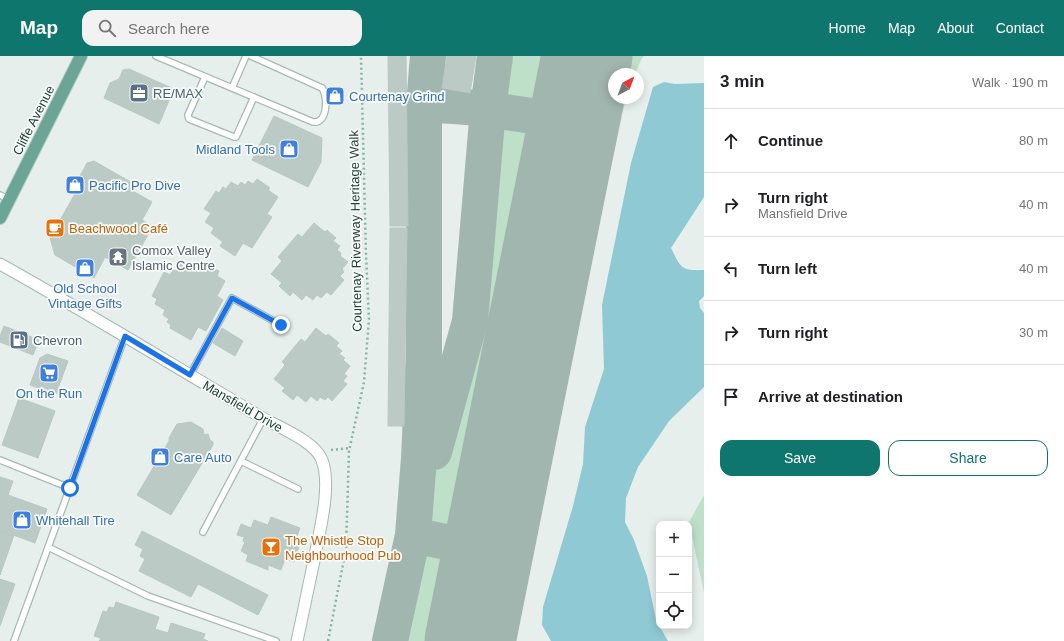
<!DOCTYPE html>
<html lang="en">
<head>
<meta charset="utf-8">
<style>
  :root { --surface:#fff; --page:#f2f2f2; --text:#202124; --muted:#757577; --line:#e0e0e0; --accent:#0f766e }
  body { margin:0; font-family:Arial,sans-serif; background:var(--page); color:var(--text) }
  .controls { position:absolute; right:12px; bottom:12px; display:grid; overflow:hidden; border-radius:8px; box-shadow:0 2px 10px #0003 }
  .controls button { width:36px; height:36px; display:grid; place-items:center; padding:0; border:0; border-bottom:1px solid var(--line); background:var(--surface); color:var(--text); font:20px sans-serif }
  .compass { position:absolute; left:608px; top:12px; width:36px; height:36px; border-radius:50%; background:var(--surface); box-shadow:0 2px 10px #0003; rotate:41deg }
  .stop { position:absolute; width:12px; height:12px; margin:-9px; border:3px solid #1a73e8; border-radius:50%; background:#fff }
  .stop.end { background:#1a73e8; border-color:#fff; box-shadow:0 1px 4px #0008 }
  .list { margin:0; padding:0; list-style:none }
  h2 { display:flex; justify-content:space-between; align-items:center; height:52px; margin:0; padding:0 16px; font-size:17px }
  h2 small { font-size:13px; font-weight:400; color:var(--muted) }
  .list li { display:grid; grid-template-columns:26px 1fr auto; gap:12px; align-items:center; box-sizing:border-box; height:64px; padding:0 16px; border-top:1px solid var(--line) }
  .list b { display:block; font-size:15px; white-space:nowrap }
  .list p { margin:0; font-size:13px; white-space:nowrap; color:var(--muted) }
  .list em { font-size:13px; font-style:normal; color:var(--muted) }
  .actions { display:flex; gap:8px; padding:12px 16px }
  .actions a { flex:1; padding:9px 0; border:1px solid var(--accent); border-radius:12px; text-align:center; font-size:14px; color:var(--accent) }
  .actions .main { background:var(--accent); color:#fff }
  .icon { flex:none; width:22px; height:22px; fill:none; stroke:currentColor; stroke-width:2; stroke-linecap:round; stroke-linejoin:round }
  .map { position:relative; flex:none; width:704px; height:585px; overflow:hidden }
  header { display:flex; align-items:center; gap:24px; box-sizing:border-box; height:56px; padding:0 20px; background:var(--accent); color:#fff }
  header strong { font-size:19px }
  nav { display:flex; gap:22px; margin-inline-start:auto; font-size:14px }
  .search { width:280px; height:36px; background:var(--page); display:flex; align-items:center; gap:10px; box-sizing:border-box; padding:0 14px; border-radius:12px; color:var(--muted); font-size:15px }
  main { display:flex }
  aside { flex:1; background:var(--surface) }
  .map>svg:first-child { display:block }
</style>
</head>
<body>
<header>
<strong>Map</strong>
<div class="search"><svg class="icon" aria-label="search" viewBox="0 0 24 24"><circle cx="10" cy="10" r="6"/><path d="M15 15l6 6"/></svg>Search here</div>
<nav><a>Home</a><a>Map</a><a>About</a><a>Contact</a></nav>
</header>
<main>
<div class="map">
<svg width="704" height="585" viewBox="0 0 704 585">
  <rect width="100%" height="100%" fill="#e6efeb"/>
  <path fill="#bfe0c8" d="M499,0H569L560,48L558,54L553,57L500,50L496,46L493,40Z
    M607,0H644L642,2L635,18H614V42H626L601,156L514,585H488Z
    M494,62L550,69L554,73V78L475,473L468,480C453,479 435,478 421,470V459L476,263Z
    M704,439V537L689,466Z
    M423,483L461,492L469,501L450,585H394L413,493L418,485Z"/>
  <path fill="#8ec9d4" d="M664,26L675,28L704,27V141L671,192C681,212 681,215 704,214V240L699,245L700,252L704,257V331L669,365L638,411L626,442L625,466L634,484L647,520L656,564L668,585H551L542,569L543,551L573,450L583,408L585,371L604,313L602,249L631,107L653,31Z"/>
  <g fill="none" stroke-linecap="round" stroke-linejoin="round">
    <path stroke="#a2b6b0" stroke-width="36" d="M424,49C474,49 524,59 574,67
      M434,396L470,265L488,53L495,0
      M413,479L488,495
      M390,585L413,479L419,402L424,294V49L428,0"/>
    <path stroke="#a2b6b0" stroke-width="91" d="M470,585L587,0"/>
  </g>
  <path fill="#bbcac4" stroke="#b8c9c2" d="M388,0H406L408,170H390Z
    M447,0H476L470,37L442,32Z
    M129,13L174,33L159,68L104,42L110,27L119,23L123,14Z
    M274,60L322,82L321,106L308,131L252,104Z
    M94,105L134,128L131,134L152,146L142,164L153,170L128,214L105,201L94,222L55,199L50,182L76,136L75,129L87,107Z
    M257,123L270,132L268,134L278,141L267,158L272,161L252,192L243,187L235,200L220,190L223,186L211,177L214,172L205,166L211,157L204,153L216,135L219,137L223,131L226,133L231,126L238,130L241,126L245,129L248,125L253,128Z
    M314,167L325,176L327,174L336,182L333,185L340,190L337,194L341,197L340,200L348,206L342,213L344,216L340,220L344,224L331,239L327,236L321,242L317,239L313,244L306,239L302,244L293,236L290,240L279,230L282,227L271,218L282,205L278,201L298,178L302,181Z
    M390,172H407L404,370H388Z
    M180,208L189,213L191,209L196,212L198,208L205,211L207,209L219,215L217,220L225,225L217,240L223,244L206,275L198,271L191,284L170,272L171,269L167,266L169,263L163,259L165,254L155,248L157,243L152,240L164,216L170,219L173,214L176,215Z
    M4,270L39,284L33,299L0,286V280Z
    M222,272L243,285L235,300L213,287Z
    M316,272L326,280L328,278L339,287L336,290L342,295L339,298L345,302L343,304L350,310L344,318L347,320L343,325L347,328L332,345L328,341L325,344L320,341L317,345L311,340L306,346L297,339L293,344L282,335L285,332L274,323L285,309L282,306L301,283L305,286Z
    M47,298L68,305L56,338L30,329L40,302Z
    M19,342L55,355L38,402L2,389Z
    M191,366L203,373L204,379L208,378L210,384L213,386V389L171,459L137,439L169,385V382L177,368Z
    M0,421L13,425L8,439L47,453L35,487L0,474Z
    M271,461L300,472L296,483L300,487L294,506L285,503L281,514L268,509V514L246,505L248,499L241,495L245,486L243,485L244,481L237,479L241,468L251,472L254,464L268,469Z
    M0,474L14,479L0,519Z
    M142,475L268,539L258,559L198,528L191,541L139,515L145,503L140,500L143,493L135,489Z
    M0,523L15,528L0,570Z
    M116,546L159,561L155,573L168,577L171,567L205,578L203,583L208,585H99L101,582L94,580L103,555L107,556L109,551L114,552Z"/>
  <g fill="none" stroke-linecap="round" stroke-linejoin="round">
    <g stroke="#a8b8b2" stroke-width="8">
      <path id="service" d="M156,0L313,66C328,68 328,40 322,32L251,0
        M205,21L188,59L189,63L234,81H236L254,41
        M232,32L246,0
        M0,139L8,143
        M190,319L232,242L281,269
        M0,404L70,432
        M241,405L298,433
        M203,476L263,363
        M48,491L148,540L276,585
        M14,585L125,280"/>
    </g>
    <g stroke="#a8b8b2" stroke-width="13">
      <path id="minor" d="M0,208C88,257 174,310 261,361C278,371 315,385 322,404C332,431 319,476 314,505C308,532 303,558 297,585"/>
    </g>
    <g stroke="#c2cac8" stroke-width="14">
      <path id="primary" d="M0,162L81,0"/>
    </g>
    <path stroke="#86b3a5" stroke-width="2.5" stroke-dasharray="2 3" stroke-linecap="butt" d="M331,394L350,392
      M328,585L346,493L349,395L364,326L369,263L366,199L361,0"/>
    <use href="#service" stroke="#fff" stroke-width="5.5"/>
    <use href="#minor" stroke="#fff" stroke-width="11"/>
    <use href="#primary" stroke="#6aa596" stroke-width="12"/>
  </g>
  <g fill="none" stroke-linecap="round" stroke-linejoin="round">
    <path stroke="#1a73e8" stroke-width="5" d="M70,432L125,280L190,319L232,242L281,269"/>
  </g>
  <defs>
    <g id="office-square" transform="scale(1)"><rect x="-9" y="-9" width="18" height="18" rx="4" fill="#5c6f8a" stroke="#f7fbf9"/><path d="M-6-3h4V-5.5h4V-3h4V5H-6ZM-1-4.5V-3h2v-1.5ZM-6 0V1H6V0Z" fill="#fff"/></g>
    <g id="shop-square" transform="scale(1)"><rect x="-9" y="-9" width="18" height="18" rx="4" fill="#3f7fe0" stroke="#f7fbf9"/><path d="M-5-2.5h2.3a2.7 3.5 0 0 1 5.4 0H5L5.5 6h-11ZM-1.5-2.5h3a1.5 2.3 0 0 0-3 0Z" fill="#fff"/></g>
    <g id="cafe-square" transform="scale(1)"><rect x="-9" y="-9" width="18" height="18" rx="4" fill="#e8710a" stroke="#f7fbf9"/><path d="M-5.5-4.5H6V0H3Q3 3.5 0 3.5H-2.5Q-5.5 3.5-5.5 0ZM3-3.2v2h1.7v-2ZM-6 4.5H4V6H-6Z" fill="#fff"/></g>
    <g id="temple-square" transform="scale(1)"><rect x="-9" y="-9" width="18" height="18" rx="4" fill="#6b7280" stroke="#f7fbf9"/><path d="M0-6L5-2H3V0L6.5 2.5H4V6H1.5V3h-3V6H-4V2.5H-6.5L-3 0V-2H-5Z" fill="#fff"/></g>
    <g id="fuel-square" transform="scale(1)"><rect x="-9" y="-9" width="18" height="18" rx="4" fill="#5c6f8a" stroke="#f7fbf9"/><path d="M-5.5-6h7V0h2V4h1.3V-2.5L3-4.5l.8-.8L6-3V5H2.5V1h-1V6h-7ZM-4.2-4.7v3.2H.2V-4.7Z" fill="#fff"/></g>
    <g id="supermarket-square" transform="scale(1)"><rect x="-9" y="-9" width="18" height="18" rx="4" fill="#3f7fe0" stroke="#f7fbf9"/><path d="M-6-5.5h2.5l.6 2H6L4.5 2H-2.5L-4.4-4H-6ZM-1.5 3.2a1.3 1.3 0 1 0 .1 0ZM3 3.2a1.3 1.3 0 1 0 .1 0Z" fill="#fff"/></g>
    <g id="bar-square" transform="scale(1)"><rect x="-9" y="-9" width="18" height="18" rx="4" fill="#e8710a" stroke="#f7fbf9"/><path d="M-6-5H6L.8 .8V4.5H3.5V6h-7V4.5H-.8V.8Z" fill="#fff"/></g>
  </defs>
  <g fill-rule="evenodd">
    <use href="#office-square" x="139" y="37"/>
    <use href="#shop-square" x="335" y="40"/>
    <use href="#shop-square" x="289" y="93"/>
    <use href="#shop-square" x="75" y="129"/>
    <use href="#cafe-square" x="55" y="172"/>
    <use href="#temple-square" x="118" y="201"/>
    <use href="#shop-square" x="85" y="212"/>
    <use href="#fuel-square" x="19" y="284"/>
    <use href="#supermarket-square" x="49" y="317"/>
    <use href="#shop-square" x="160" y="401"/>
    <use href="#shop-square" x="22" y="464"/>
    <use href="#bar-square" x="271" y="491"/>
  </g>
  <g text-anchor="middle" stroke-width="3.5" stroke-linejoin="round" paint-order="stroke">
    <g font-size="13" fill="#4e5e75" stroke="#f7fbf9" text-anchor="start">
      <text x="153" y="42">RE/MAX</text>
      <text x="33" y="289">Chevron</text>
    </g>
    <g font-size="13" fill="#366cbe" stroke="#f7fbf9" text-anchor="start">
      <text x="349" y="45">Courtenay Grind</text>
      <text x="275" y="98" text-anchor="end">Midland Tools</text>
      <text x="89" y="134">Pacific Pro Dive</text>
      <text x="85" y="237" text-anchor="middle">Old School<tspan x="85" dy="15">Vintage Gifts</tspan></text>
      <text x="49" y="342" text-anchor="middle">On the Run</text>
      <text x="174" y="406">Care Auto</text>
      <text x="36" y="469">Whitehall Tire</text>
    </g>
    <g font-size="13" fill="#24423a" stroke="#f7fbf9">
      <text transform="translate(33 64) rotate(-63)" y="5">Cliffe Avenue</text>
      <text transform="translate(355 175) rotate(-91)" y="5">Courtenay Riverway Heritage Walk</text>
      <text transform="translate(243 350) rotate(30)" y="5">Mansfield Drive</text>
    </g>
    <g font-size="13" fill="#c56008" stroke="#f7fbf9" text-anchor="start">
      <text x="69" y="177">Beachwood Café</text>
      <text x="285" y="489">The Whistle Stop<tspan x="285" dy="15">Neighbourhood Pub</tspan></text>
    </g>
    <g font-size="13" fill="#5b616d" stroke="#f7fbf9" text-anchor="start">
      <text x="132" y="199">Comox Valley<tspan x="132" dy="15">Islamic Centre</tspan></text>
    </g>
  </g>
</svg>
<div class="controls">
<button>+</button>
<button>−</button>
<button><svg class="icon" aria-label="locate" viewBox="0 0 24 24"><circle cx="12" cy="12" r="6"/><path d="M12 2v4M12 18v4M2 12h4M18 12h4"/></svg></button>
</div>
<svg class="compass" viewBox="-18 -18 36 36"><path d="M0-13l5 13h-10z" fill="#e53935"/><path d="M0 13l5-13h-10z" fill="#757577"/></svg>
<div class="stop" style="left:70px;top:432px"></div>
<div class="stop end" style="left:281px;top:269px"></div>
</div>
<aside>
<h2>3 min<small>Walk · 190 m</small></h2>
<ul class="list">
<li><svg class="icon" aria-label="ahead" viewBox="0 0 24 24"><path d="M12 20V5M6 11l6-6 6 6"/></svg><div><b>Continue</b></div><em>80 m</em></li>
<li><svg class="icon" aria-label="right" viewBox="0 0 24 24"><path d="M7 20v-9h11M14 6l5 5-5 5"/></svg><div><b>Turn right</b><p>Mansfield Drive</p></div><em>40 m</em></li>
<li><svg class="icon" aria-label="left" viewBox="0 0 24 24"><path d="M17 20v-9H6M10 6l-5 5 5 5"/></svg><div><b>Turn left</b></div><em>40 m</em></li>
<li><svg class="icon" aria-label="right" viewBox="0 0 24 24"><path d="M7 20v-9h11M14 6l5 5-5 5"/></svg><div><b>Turn right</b></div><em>30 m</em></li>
<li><svg class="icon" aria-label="arrive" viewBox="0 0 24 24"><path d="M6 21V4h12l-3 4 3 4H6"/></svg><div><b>Arrive at destination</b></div></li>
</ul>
<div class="actions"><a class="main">Save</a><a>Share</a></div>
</aside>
</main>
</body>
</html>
